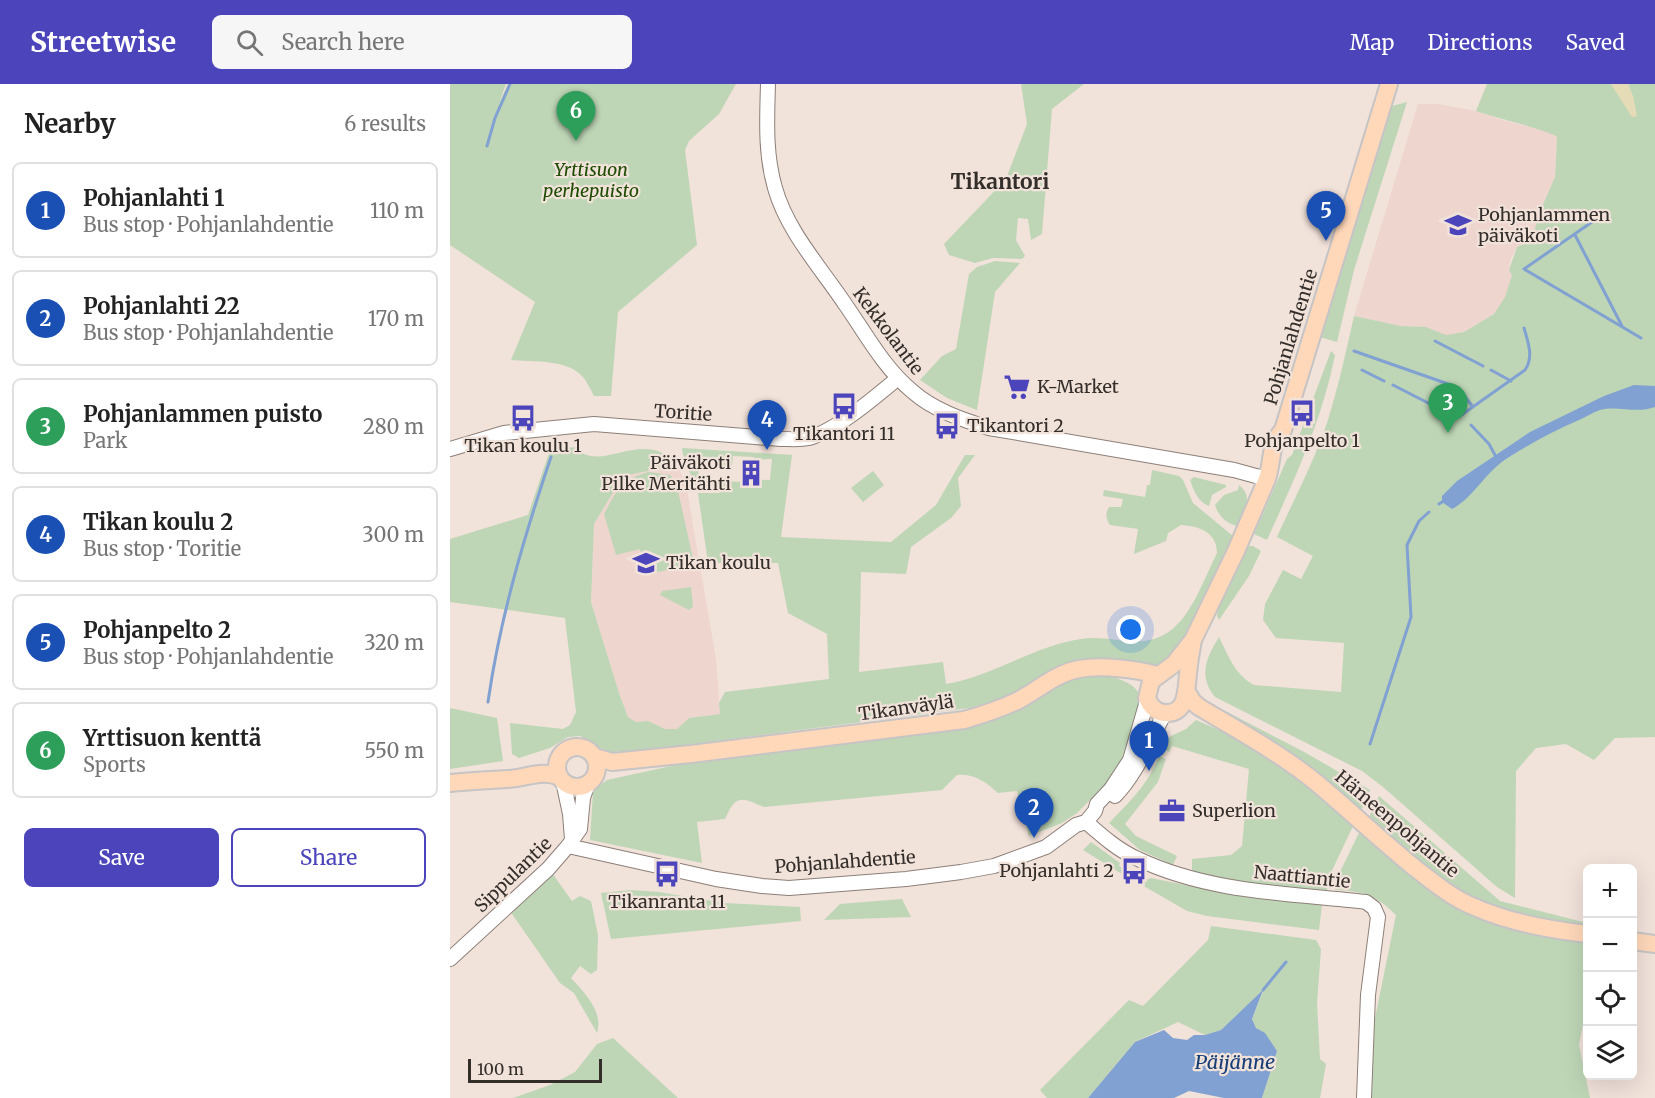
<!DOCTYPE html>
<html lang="en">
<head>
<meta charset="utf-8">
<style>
  :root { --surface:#fff; --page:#f6f6f6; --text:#222; --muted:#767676; --line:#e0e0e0; --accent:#4b44ba }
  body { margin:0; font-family:Merriweather,serif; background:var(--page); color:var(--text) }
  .controls { position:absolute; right:18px; bottom:18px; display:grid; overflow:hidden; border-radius:9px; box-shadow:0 6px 24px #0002 }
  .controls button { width:54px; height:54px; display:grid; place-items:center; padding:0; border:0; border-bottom:2px solid var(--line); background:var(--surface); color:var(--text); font:30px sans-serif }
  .scale { position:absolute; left:18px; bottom:15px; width:134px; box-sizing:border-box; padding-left:6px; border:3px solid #342e2b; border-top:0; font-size:16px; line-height:21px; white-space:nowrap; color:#342e2b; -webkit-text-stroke:4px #f1e2da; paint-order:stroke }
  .you { position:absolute; left:681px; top:546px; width:21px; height:21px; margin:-15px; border:4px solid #fff; border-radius:50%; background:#1a73e8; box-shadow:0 0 0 9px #1a73e833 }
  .badge { display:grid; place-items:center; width:39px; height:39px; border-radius:50%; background:var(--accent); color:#fff; font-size:20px; font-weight:700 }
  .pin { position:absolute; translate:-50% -50px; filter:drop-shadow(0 2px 3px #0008) }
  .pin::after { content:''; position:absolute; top:32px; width:21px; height:18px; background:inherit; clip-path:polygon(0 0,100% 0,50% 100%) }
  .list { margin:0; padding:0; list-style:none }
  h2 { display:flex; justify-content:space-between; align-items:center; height:78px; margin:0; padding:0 24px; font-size:26px }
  h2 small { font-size:20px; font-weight:400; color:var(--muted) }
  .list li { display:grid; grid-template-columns:39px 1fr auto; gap:18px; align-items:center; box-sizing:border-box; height:96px; margin:0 12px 12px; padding:0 12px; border:2px solid var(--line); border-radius:9px }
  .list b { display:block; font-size:22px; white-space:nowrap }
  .list p { margin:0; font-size:20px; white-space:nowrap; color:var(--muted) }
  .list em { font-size:20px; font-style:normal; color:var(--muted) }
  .actions { display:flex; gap:12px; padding:18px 24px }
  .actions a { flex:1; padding:14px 0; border:2px solid var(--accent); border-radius:9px; text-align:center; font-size:21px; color:var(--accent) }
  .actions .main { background:var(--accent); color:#fff }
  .icon { flex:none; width:33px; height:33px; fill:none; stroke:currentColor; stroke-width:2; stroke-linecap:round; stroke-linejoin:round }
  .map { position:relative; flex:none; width:1205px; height:1014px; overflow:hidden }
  header { display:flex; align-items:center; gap:36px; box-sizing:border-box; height:84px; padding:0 30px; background:var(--accent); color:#fff }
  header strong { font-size:28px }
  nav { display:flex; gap:33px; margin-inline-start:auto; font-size:21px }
  .search { width:420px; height:54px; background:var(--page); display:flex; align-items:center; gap:15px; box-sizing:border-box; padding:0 21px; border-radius:9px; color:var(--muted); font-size:22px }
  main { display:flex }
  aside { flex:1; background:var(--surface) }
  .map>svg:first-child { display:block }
</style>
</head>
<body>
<header>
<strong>Streetwise</strong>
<div class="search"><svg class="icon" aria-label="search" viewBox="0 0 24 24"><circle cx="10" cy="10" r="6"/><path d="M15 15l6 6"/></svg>Search here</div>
<nav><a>Map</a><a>Directions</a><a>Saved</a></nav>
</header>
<main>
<aside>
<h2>Nearby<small>6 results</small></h2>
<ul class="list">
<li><span class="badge" style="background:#1a4fb4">1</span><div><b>Pohjanlahti 1</b><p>Bus stop · Pohjanlahdentie</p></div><em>110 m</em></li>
<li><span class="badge" style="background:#1a4fb4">2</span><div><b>Pohjanlahti 22</b><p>Bus stop · Pohjanlahdentie</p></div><em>170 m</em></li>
<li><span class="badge" style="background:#2e9e5b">3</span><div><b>Pohjanlammen puisto</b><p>Park</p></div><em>280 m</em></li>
<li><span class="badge" style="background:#1a4fb4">4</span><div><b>Tikan koulu 2</b><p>Bus stop · Toritie</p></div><em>300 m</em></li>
<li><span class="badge" style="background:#1a4fb4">5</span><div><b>Pohjanpelto 2</b><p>Bus stop · Pohjanlahdentie</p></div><em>320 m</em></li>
<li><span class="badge" style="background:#2e9e5b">6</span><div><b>Yrttisuon kenttä</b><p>Sports</p></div><em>550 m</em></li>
</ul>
<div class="actions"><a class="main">Save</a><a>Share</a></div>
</aside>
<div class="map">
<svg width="1205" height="1014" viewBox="0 0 1205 1014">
  <rect width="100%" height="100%" fill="#f1e2da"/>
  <path fill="#eed5ce" d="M968,20H988L1026,27L1049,35L1095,47L1106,52L1107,56L1105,93L1091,125L1081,158L1067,163L1061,174L1059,186L1062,191L1055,213L1044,230L1014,248L995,251L976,243L951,242L904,232Z
    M228,381L237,406L266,575L270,630L239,634L227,645H215L198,637L186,638L178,633L169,609L141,518L144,440L173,392Z"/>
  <path fill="#bed6b6" d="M0,0H56L49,19L58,0H286L269,30L239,57L235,66L247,161L168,228L161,312H144C140,305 137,297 131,291C115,275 82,278 61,276L85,218L0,161Z
    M571,0H634L602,25L592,150L581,156L578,135L568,134L566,156L575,172L572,175L543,174L525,179L499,171L494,160L556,95L577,40Z
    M1037,0H1205V653L1165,654L1144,676L1116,660L1086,664L1066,687L1065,814L1047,803L933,703L912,687L765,613C748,592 756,574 769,553C778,571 785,591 804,601L891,608L894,559L826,554L813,536L815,520L833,486L851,495L863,472L827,453C844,415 864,378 877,339C888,304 896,268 904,232L951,242L976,243L996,251L1014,248L1044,230L1055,213L1062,191L1059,186L1067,163L1081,157L1091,125L1105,93L1107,55L1106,52C1080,41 1052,36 1026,27Z
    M957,18L904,186L887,258L866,252L936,32L942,22Z
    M545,177L570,179L545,208L527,326L497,314L470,296L492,272L506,265L519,190L527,183Z
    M881,267L885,271C872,337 844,396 817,456L804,450L837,375L842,371Z
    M125,363C151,392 193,341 228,381L173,392L144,440L141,518L169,609L178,633L186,638L198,637L215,645H227L239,634L270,630L269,619L275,608L379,595L377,550L338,529L328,479H258L248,409H269L272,407V397L294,398L295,395L320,396L322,375L305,376L304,373L283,372L282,381L270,383L269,373H248L249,402H245C242,392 232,373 232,364L342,371L331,453L441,458L486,421L515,371H525L508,394L511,422L501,434L461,463L456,490L411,488L409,588L493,578L496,600C544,592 583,562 631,555C663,550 690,568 720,547C742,531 755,493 767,469C767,448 749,442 731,441L718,449L716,457L684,470L688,445L660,441C656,435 655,430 659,423H671L673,415L653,412L654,406L695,413L697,401H700L702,386L729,392L733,396L743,419L783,452L722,578L710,584L656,576H637L622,579L606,585L558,613L519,624L166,670L170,667L159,669L130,652L118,653L100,664L69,674L62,670L60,639L113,645L120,641L126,628L115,534L0,518V455L78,431L100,366Z
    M423,387L434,401L413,418L401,404Z
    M199,388L220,391L226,398L244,479L196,491L190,465L166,471L154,430C167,406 171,395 199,388Z
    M744,393L776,401V403L762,411L759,422C748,418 744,407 740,396Z
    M789,401C804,413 795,428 789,443C777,439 769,434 765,421L774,411L788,406Z
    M798,462H803L811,467L799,492L769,536L767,531L768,524Z
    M241,503L243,523L239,526L210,511L212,507Z
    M647,590C663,593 689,597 691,617L671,677L654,702L627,729L612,739L579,752L567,707L548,709C536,698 524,689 507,691L492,706L314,723C291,713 286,710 275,735L247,738L252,779L140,756L143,707L157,696L244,677L496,646L617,595Z
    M756,617L856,669L920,706L910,729L754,621Z
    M0,624L47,634L53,677L0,685Z
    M746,636L776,649L860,703L903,742L878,795L877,806C833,803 784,802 742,787V775L781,771L792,762L799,685L722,662L719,668L712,664L717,654L736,645Z
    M709,672L716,675L708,698L675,740L686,752L727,772L723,781L690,766L659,739C680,717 698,701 709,672Z
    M929,712L1050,817L1137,839V843L1058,830L995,801L917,737Z
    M909,749L982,808L1016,826L1087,851L1137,859V919L1129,961L1140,1014H922L923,944L946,831C926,811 913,807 885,806L886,796Z
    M641,758L670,779L669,782L680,789L681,791L677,793L633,766Z
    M102,789L122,817L130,812L141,817L148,851L147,886L141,890L130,882L121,894C134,908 154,928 147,949L124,909L110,899L60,827Z
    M689,792L696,796L701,794L745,803L872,821L869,846L757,832L737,827L685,797L686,793Z
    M180,806L209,808L274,819L350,823L351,837L161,855L151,809Z
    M452,815L461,833L374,836L390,820Z
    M761,842L866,856L871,865L867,919L870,975L876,980L870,1014H812L827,967L815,950L806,944L802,935L813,907L771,946L755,951L728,938L685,958L638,1014H597L590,1006L679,916L693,922L758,856Z
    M163,954L228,1014H63L100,1001L125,988L147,960Z"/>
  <path fill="#e5dcb7" d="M1161,0H1178L1183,12L1187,32L1182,33Z"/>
  <path fill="#80a1d1" d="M1184,301L1205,302V323C1186,330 1168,321 1150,326C1143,328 1136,333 1129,336C1104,347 1079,360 1056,375C1035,389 1022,415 1002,425L992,418V412L1007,397L1080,348L1154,312Z
    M813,906L802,935L806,944L815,949L827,967L812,1014H774L739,1007L724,1014H638L685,958L714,946L723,954L737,956L744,951H755L771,946Z"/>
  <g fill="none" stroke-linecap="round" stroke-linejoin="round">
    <path stroke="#80a1d1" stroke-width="3" d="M37,62L45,34L60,0
      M1155,129L1074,185L1191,254
      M1125,151L1172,242
      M985,257L1033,282
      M904,267L1001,301L1010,306L1023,323
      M912,286L934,297
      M1041,286L1061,297
      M943,301L984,322
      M1001,326L1009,331
      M1010,332L1075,286C1084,273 1078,258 1074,244
      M1021,341L1039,360L1045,371
      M989,420L992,418
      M38,618C50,534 74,453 101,373
      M920,660L961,533L957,461L969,437L979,428
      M813,906L836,878"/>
    <g stroke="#8d7f78" stroke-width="16">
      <path id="minor" d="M318,0C317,35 315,70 325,104C337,147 371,184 395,220C416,250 434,284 462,307C483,326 513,336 539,344L784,386L817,395
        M0,365L54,349L144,340L331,355C340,355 350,356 359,354C387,346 425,313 448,294
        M113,697L120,730L122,755
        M665,712C688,688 699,657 715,629
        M636,738C652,752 669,767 688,775C760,809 839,809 916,818L924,824L928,833L918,911L914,1014
        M118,762L266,795L312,802L339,804L456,795L511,788L544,782L596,763L626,741L636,738L645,727L647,720L661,705L680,676L697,617
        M0,875L98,785L118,762L130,745L133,714L138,699"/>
    </g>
    <g stroke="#c6c4c4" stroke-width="20">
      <path id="major" d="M743,556C741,567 739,578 738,590C736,605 738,631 714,629C706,628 700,622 697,614L701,597L724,580L743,556L786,467L817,395C823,377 819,361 833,346L939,0
        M737,608L743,618L749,623C789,647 833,671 868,700C901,728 932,757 965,784C983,798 1001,813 1022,822C1058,838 1099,846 1138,850
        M107 683a20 20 0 1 1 40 0a20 20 0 1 1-40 0Z
        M145,673L162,678L241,670L514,636C532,631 550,625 567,617C587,607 606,589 629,585C651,581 686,585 707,591
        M0,699C20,697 39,696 58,695C77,694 92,685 110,693
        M1182,857L1205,860"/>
    </g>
    <use href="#minor" stroke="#fff" stroke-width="14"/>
    <use href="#major" stroke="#ffd8ba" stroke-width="16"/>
  </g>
  <defs>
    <g id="school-bare" transform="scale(2.07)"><path d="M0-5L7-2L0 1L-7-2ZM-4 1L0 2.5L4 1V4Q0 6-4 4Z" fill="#4b44ba" stroke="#f1e2da" stroke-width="2.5" paint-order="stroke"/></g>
    <g id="supermarket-bare" transform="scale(2.07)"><path d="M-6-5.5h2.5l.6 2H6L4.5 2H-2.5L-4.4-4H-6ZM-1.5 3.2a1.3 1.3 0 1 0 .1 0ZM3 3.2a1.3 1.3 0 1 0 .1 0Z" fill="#4b44ba" stroke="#f1e2da" stroke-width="2.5" paint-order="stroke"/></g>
    <g id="bus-bare" transform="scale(2.07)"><path d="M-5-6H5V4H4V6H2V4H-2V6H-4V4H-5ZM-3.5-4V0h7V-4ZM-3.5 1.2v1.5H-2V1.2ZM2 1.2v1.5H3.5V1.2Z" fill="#4b44ba" stroke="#f1e2da" stroke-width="2.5" paint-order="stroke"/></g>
    <g id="building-bare" transform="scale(2.07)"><path d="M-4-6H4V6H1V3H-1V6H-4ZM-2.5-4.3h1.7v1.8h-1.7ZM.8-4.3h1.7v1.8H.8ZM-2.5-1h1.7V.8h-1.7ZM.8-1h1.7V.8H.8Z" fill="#4b44ba" stroke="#f1e2da" stroke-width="2.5" paint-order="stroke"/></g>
    <g id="office-bare" transform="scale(2.07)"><path d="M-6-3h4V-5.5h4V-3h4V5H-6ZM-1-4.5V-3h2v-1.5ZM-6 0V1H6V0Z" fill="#4b44ba" stroke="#f1e2da" stroke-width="2.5" paint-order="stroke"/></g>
  </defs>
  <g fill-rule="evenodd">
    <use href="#school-bare" x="1008" y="141"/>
    <use href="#supermarket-bare" x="567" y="303"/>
    <use href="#bus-bare" x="394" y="322"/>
    <use href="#bus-bare" x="852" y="329"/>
    <use href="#bus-bare" x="73" y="334"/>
    <use href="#bus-bare" x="497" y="342"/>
    <use href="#building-bare" x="301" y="389"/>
    <use href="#school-bare" x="196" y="479"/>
    <use href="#office-bare" x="722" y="727"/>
    <use href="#bus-bare" x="684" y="787"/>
    <use href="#bus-bare" x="217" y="790"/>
  </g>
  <g text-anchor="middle" stroke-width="4.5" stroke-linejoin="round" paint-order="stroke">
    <g font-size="18" font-style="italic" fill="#1e4c02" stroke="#f1e2da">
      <text x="141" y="92">Yrttisuon<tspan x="141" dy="21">perhepuisto</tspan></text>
    </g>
    <g font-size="18" fill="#342e2b" stroke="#f1e2da" text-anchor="start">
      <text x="1028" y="137">Pohjanlammen<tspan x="1028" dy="21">päiväkoti</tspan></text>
      <text x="587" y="309">K-Market</text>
      <text x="517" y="348">Tikantori 2</text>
      <text x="394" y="356" text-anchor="middle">Tikantori 11</text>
      <text x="852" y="363" text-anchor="middle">Pohjanpelto 1</text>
      <text x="73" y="368" text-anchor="middle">Tikan koulu 1</text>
      <text x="281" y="385" text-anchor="end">Päiväkoti<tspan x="281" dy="21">Pilke Meritähti</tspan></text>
      <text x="216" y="485">Tikan koulu</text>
      <text x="742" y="733">Superlion</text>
      <text x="664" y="793" text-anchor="end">Pohjanlahti 2</text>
      <text x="217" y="824" text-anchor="middle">Tikanranta 11</text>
    </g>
    <g font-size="18" fill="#342e2b" stroke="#f1e2da">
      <text transform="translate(438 247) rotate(53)" y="6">Kekkolantie</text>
      <text transform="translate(841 253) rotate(-73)" y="6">Pohjanlahdentie</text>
      <text transform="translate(233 329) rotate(4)" y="6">Toritie</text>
      <text transform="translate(456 624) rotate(-8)" y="6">Tikanväylä</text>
      <text transform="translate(947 740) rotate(40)" y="6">Hämeenpohjantie</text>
      <text transform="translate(395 778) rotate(-4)" y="6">Pohjanlahdentie</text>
      <text transform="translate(63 791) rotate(-44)" y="6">Sippulantie</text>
      <text transform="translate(852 793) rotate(6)" y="6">Naattiantie</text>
    </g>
    <g font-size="20" font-style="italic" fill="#143d78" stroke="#f1e2da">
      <text x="785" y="985">Päijänne</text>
    </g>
    <g font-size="21" font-weight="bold" fill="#342e2b" stroke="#f1e2da">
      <text x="550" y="105">Tikantori</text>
    </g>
  </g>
</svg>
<div class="controls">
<button>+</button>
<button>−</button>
<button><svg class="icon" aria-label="locate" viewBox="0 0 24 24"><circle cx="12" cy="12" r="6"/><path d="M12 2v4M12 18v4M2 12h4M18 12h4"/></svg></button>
<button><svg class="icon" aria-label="layers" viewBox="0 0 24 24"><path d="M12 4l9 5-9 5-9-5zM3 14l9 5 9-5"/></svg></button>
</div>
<div class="scale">100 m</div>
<div class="you"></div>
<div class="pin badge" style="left:699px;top:687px;background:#1a4fb4">1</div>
<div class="pin badge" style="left:584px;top:754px;background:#1a4fb4">2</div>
<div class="pin badge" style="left:998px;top:349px;background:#2e9e5b">3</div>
<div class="pin badge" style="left:317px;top:366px;background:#1a4fb4">4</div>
<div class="pin badge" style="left:876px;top:157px;background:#1a4fb4">5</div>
<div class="pin badge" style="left:126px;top:57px;background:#2e9e5b">6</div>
</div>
</main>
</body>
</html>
